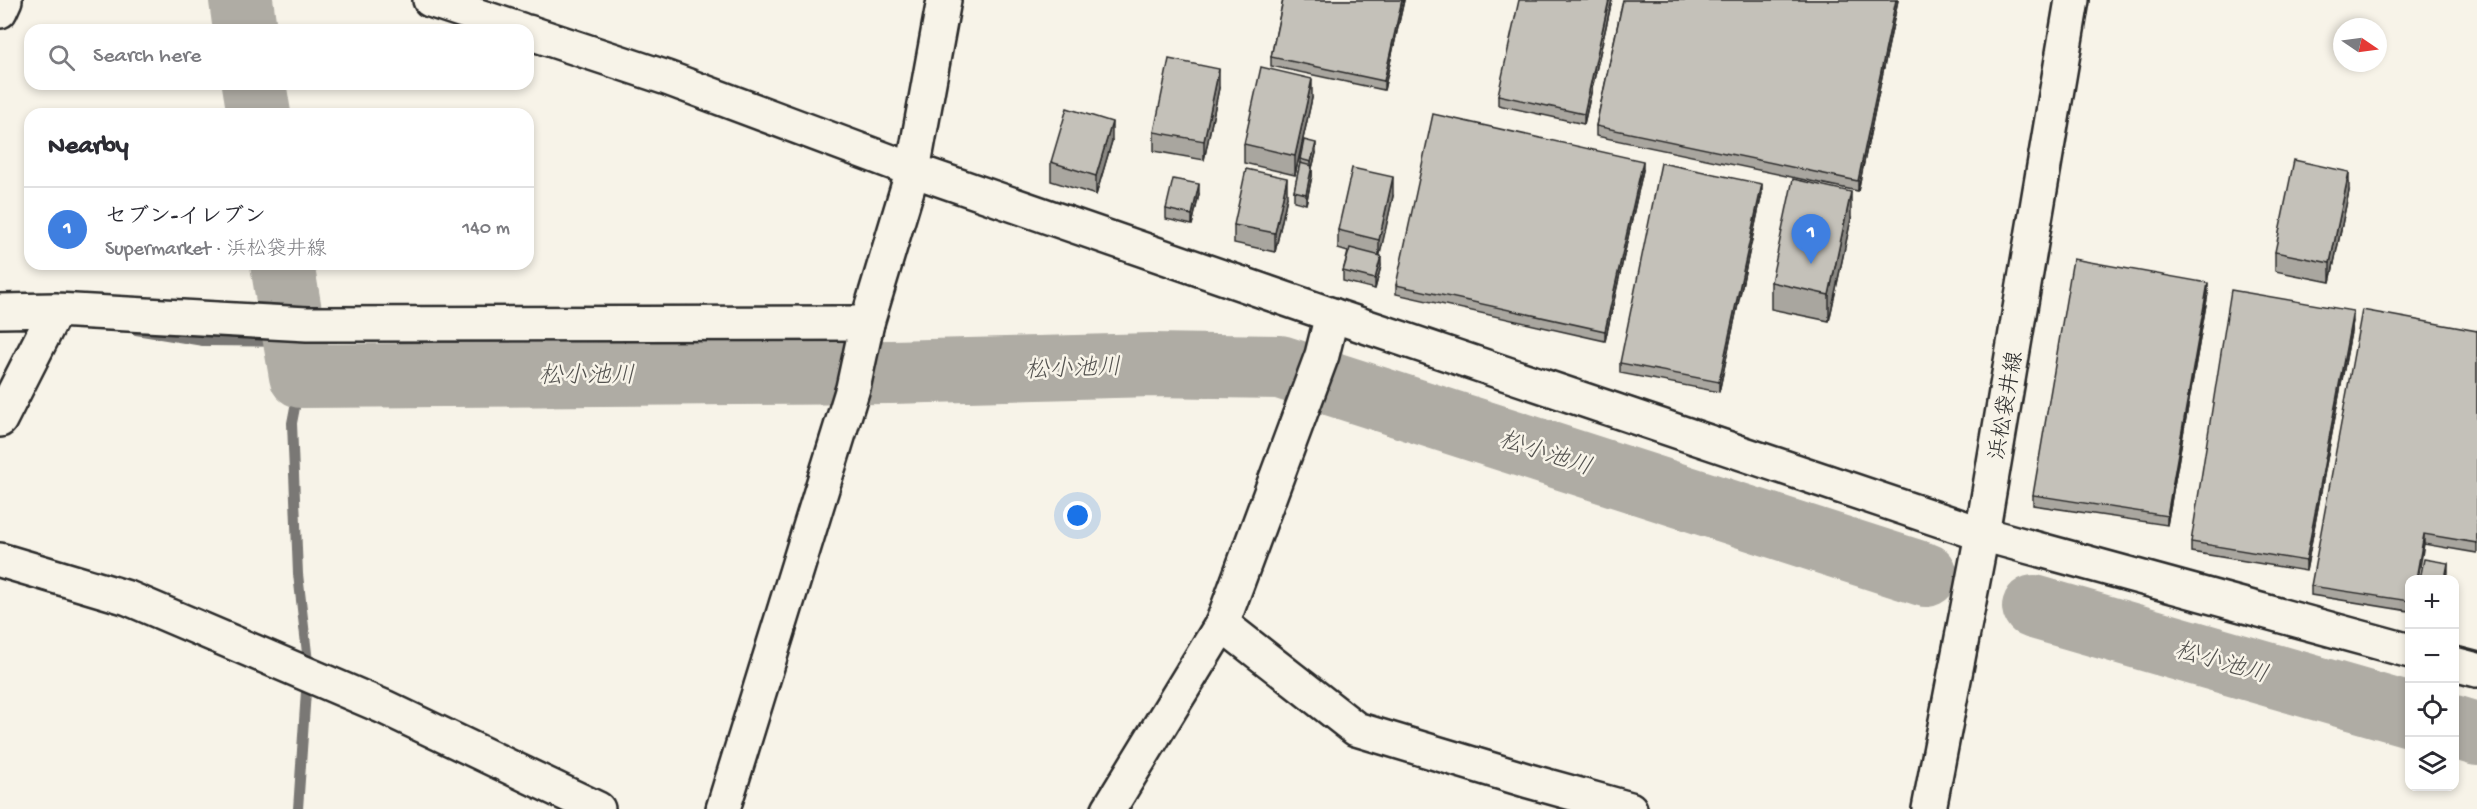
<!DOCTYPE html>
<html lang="en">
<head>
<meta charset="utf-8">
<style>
  :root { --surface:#fff; --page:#f7f7f7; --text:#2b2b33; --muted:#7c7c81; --line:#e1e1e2; --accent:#d1495b }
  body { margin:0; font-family:"Gochi Hand","Klee One",sans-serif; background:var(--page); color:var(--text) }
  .controls { position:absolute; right:18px; bottom:18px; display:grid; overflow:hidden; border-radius:12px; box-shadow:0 3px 9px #0003 }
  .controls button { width:54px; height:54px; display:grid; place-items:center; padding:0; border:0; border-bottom:2px solid var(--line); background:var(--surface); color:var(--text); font:30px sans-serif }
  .compass { position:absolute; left:2333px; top:18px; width:54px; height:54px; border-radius:50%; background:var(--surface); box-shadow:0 3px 9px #0003; rotate:103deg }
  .you { position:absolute; left:1078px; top:516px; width:21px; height:21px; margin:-15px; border:4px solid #fff; border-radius:50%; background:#1a73e8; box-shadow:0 0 0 9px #1a73e833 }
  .badge { display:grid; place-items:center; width:39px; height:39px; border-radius:50%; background:var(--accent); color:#fff; font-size:20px; font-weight:700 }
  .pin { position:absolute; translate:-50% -50px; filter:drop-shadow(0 2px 3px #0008) }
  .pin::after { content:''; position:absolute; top:32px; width:21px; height:18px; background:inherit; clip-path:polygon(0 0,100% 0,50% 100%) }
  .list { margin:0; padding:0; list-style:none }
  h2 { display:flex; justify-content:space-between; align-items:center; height:78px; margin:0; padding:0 24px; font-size:26px }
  h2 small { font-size:20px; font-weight:400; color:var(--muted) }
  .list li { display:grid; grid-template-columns:39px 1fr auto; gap:18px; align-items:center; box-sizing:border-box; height:84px; padding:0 24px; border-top:2px solid var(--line) }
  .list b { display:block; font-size:22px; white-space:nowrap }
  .list p { margin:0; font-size:20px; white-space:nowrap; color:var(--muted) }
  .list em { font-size:20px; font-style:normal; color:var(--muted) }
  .icon { flex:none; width:33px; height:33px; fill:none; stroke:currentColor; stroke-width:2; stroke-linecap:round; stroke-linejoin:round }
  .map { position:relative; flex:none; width:2477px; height:809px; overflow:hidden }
  .search { position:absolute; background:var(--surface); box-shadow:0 3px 9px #0003; left:24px; top:24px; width:510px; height:66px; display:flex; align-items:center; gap:15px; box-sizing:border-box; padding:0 21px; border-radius:18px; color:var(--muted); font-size:22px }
  .panel { position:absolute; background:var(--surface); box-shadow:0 3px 9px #0003; left:24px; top:108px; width:510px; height:162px; border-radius:18px }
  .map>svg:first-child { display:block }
</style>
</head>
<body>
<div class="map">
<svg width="2477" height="809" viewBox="0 0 2477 809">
  <rect width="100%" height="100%" fill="#f7f3e8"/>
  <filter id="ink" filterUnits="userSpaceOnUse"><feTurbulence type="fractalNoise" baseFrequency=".0167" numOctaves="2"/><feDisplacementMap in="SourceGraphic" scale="12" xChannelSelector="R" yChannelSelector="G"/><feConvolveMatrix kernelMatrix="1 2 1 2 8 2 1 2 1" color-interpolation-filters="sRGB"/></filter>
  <g filter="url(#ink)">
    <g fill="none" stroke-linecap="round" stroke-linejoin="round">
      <path stroke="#7a7874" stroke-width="10" d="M136,330L203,341L306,342
        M402,343L497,345
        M2047,587L2119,606
        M298,809L308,662L298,574L292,423L301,376"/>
      <path stroke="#afaca4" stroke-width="64" d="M241,0L245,30
        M254,84L259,114
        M282,264L301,376L891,372L1152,365L1280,367L1926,575
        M2034,607L2410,715
        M2454,727L2477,734"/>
      <g stroke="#2b2b2b" stroke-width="38">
        <path id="minor" d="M0,11L5,0
          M0,311L56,310L307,324L867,323
          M0,420L56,310
          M0,560L128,598L384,707L598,809
          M1222,624L1356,729L1529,781L1630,809
          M1109,809L1222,624L1322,355L1332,315"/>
      </g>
      <g stroke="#2b2b2b" stroke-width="38">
        <path id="tertiary" d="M430,0L521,30
          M528,32L667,78L913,170L1332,315L1982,534L2410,651
          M2454,664L2477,670
          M723,809L853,388L867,323L913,170L944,0"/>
      </g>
      <g stroke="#2b2b2b" stroke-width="38">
        <path id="secondary" d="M1929,809L1982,534L2072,0"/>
      </g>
      <use href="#minor" stroke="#f7f3e8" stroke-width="33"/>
      <use href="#tertiary" stroke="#f7f3e8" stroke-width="33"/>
      <use href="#secondary" stroke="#f7f3e8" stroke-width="33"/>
    </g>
    <path fill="#a9a69f" stroke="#2b2b2b" stroke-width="1.5" d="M1283,0H1404L1384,90L1271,66V57Z
      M1612,0L1584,124L1498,105V95Z
      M1623,0H1898L1858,191L1596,136V126Z
      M1219,88L1204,160L1154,151V132Z
      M1312,98L1295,175L1244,163V144Z
      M1112,141L1096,195L1051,181V162Z
      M1316,153L1312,168V176L1306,204L1294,201V191L1300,164V159Z
      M1643,170L1605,341L1396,294V285Z
      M2349,191L2330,282L2275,271V252Z
      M1762,193L1719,392L1620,373V363Z
      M1199,194L1192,225L1166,219V209Z
      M1393,196L1379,256L1381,266L1375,289L1343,281V271L1348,252L1338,249V230Z
      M1287,197L1275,252L1234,243V225Z
      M1851,219L1829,321L1771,309V282Z
      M2208,293L2167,525L2033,505V495Z
      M2353,321L2306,571L2191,552V542Z
      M2477,331V553L2424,544L2409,579V611L2311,595V586Z"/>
    <path fill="#898782" stroke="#2b2b2b" stroke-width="1.5" d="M1402,0H1404L1384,90V81Z
      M1609,0H1612L1584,124V114Z
      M1896,0H1898L1858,191V181Z
      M1219,69V88L1204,160V141Z
      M1312,79V98L1295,175V156Z
      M1112,122V141L1096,195V176Z
      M1316,143V153L1312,168V176L1306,204V194L1311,170V162Z
      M1643,161V170L1605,341V331Z
      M2349,172V191L2330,282V263Z
      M1393,177V196L1379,259V240Z
      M1287,178V197L1275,252V233Z
      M1199,184V194L1192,225V215Z
      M1762,184V193L1719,392V382Z
      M1851,192V219L1829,321V295Z
      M1381,256V266L1375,289V279Z
      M2208,283V293L2167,525V516Z
      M2353,311V321L2306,571V561Z
      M2424,534V544L2418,579H2416Z
      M2448,563V573L2447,579H2445Z"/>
    <path fill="#c4c1b9" stroke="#2b2b2b" stroke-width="1.5" d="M1283,0H1402L1384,81L1271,57Z
      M1519,0H1609L1584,114L1498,95Z
      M1623,0H1896L1858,181L1596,126Z
      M1169,59L1219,69L1204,141L1154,132Z
      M1261,67L1312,79L1295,156L1244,144Z
      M1067,108L1112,122L1096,176L1051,162Z
      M1433,114L1643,161L1605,331L1396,285Z
      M1304,140L1316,143L1311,162L1300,159Z
      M2294,160L2349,172L2330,263L2275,252Z
      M1300,163L1312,166L1306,194L1294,191Z
      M1661,163L1762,184L1719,382L1620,363Z
      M1352,168L1393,177L1379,240L1338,230Z
      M1246,169L1287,178L1275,233L1234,225Z
      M1173,179L1199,184L1192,215L1166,209Z
      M1793,179L1851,192L1829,295L1771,282Z
      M1350,248L1381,256L1375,279L1343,271Z
      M2073,259L2208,283L2167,516L2033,495Z
      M2231,290L2353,311L2306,561L2191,542Z
      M2362,310L2477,331V543L2424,534L2416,579H2409V601L2311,586Z
      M2424,559L2448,563L2445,579H2420Z"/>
  </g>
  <g text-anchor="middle" stroke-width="5" stroke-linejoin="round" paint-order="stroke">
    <g font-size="22" fill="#2b2b2b" stroke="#f7f3e8">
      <text transform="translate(2004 405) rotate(-80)" y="8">浜松袋井線</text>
    </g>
    <g font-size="24" font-style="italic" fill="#53524f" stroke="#f7f3e8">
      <text transform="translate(1073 367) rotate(-2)" y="8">松小池川</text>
      <text x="587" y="382">松小池川</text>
      <text transform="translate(1546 452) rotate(18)" y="8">松小池川</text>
      <text transform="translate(2222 661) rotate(16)" y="8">松小池川</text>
    </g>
  </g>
</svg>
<div class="controls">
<button>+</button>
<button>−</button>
<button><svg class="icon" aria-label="locate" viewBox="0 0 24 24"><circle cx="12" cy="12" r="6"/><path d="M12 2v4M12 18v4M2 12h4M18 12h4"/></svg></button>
<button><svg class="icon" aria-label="layers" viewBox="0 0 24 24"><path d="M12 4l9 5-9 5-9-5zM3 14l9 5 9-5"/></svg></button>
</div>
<svg class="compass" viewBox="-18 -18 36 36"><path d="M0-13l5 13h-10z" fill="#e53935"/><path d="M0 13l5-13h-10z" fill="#7c7c81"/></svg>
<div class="you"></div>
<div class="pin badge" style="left:1811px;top:264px;background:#3f7fe0">1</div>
<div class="search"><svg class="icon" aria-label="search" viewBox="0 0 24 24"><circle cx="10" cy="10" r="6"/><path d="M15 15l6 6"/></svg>Search here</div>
<section class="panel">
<h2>Nearby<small></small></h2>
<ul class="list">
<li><span class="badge" style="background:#3f7fe0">1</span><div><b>セブン-イレブン</b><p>Supermarket · 浜松袋井線</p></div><em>140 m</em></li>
</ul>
</section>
</div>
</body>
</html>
